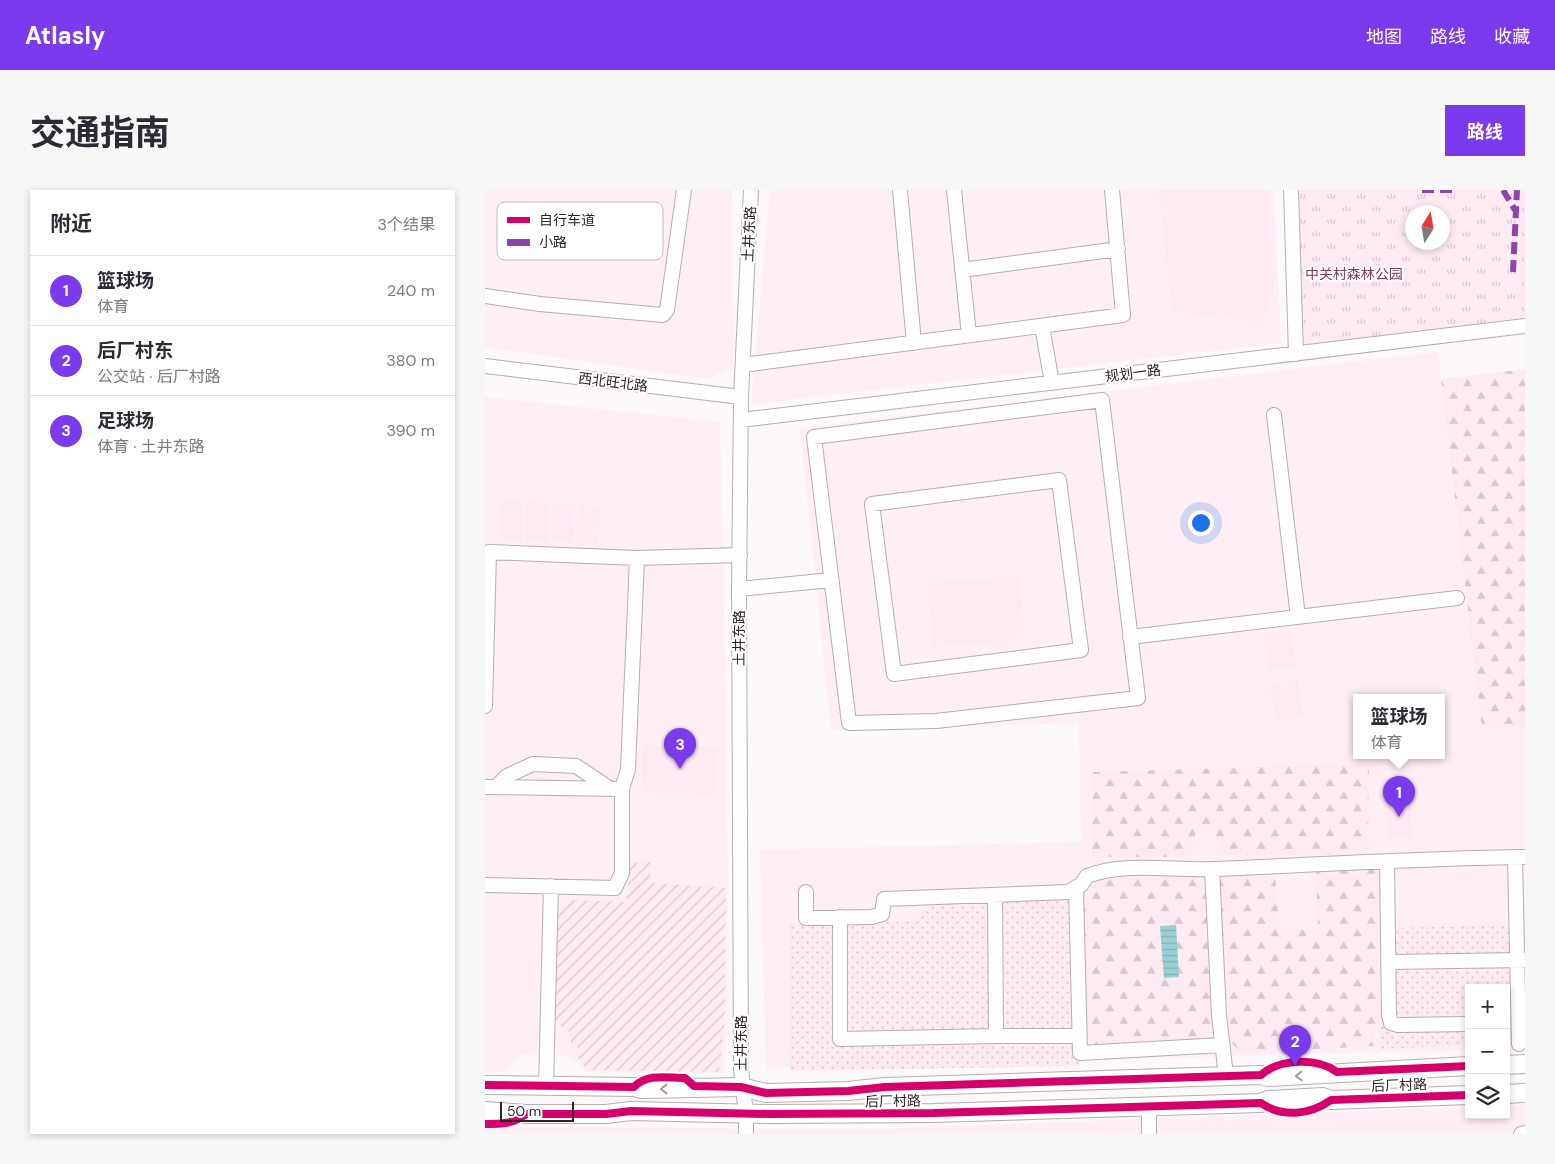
<!DOCTYPE html>
<html lang="zh">
<head>
<meta charset="utf-8">
<style>
  :root { --surface:#fff; --page:#f7f7f7; --text:#2b2b33; --muted:#7c7c81; --line:#e1e1e2; --accent:#7c3aed }
  body { margin:0; font-family:"DM Sans","Noto Sans SC",sans-serif; background:var(--page); color:var(--text) }
  .controls { position:absolute; right:15px; bottom:15px; display:grid; overflow:hidden; border-radius:0px; box-shadow:0 2px 8px #0003 }
  .controls button { width:45px; height:45px; display:grid; place-items:center; padding:0; border:0; border-bottom:1px solid var(--line); background:var(--surface); color:var(--text); font:25px sans-serif }
  .compass { position:absolute; left:920px; top:15px; width:45px; height:45px; border-radius:50%; background:var(--surface); box-shadow:0 2px 8px #0003; rotate:11deg }
  .scale { position:absolute; left:15px; bottom:12px; width:74px; box-sizing:border-box; padding-left:5px; border:2px solid #2d2227; border-top:0; font-size:14px; line-height:18px; white-space:nowrap; color:#2d2227; -webkit-text-stroke:4px #fff; paint-order:stroke }
  .you { position:absolute; left:715px; top:332px; width:18px; height:18px; margin:-12px; border:4px solid #fff; border-radius:50%; background:#1a73e8; box-shadow:0 0 0 8px #1a73e833 }
  .badge { display:grid; place-items:center; width:32px; height:32px; border-radius:50%; background:var(--accent); color:#fff; font-size:16px; font-weight:700 }
  .pin { position:absolute; translate:-50% -41px; filter:drop-shadow(0 1px 2px #0008) }
  .pin::after { content:''; position:absolute; top:26px; width:18px; height:15px; background:inherit; clip-path:polygon(0 0,100% 0,50% 100%) }
  .popup { position:absolute; left:868px; top:504px; width:92px; height:65px; box-sizing:border-box; display:grid; place-content:center; border-radius:0px; background:var(--surface); filter:drop-shadow(0 1px 4px #0005); font-size:16px; white-space:nowrap; color:var(--muted) }
  .popup b { font-size:19px; color:var(--text) }
  .popup::after { content:''; position:absolute; left:50%; top:100%; margin-left:-10px; border:10px solid transparent; border-top-color:var(--surface) }
  .list { margin:0; padding:0; list-style:none }
  h2 { display:flex; justify-content:space-between; align-items:center; height:65px; margin:0; padding:0 20px; font-size:21px }
  h2 small { font-size:16px; font-weight:400; color:var(--muted) }
  .list li { display:grid; grid-template-columns:32px 1fr auto; gap:15px; align-items:center; box-sizing:border-box; height:70px; padding:0 20px; border-top:1px solid var(--line) }
  .list b { display:block; font-size:19px; white-space:nowrap }
  .list p { margin:0; font-size:16px; white-space:nowrap; color:var(--muted) }
  .list em { font-size:16px; font-style:normal; color:var(--muted) }
  .icon { flex:none; width:28px; height:28px; fill:none; stroke:currentColor; stroke-width:2; stroke-linecap:round; stroke-linejoin:round }
  .map { position:relative; flex:none; width:1040px; height:944px; overflow:hidden; border-radius:0px }
  header { display:flex; align-items:center; gap:30px; box-sizing:border-box; height:70px; padding:0 25px; background:var(--accent); color:#fff }
  header strong { font-size:24px }
  nav { display:flex; gap:28px; margin-inline-start:auto; font-size:18px }
  .intro { display:flex; align-items:center; justify-content:space-between; box-sizing:border-box; height:120px; padding:0 30px }
  h1 { margin:0; font-size:35px }
  .button { padding:12px 22px; border-radius:0px; background:var(--accent); color:#fff; font-size:18px; font-weight:700 }
  main { display:flex; gap:30px; padding:0 30px }
  aside { flex:1; background:var(--surface); border-radius:0px; box-shadow:0 2px 8px #0003 }
  .map>svg:first-child { display:block }
</style>
</head>
<body>
<header>
<strong>Atlasly</strong>
<nav><a>地图</a><a>路线</a><a>收藏</a></nav>
</header>
<div class="intro"><h1>交通指南</h1><a class="button">路线</a></div>
<main>
<aside>
<h2>附近<small>3个结果</small></h2>
<ul class="list">
<li><span class="badge">1</span><div><b>篮球场</b><p>体育</p></div><em>240 m</em></li>
<li><span class="badge">2</span><div><b>后厂村东</b><p>公交站 · 后厂村路</p></div><em>380 m</em></li>
<li><span class="badge">3</span><div><b>足球场</b><p>体育 · 土井东路</p></div><em>390 m</em></li>
</ul>
</aside>
<div class="map">
<svg width="1040" height="944" viewBox="0 0 1040 944">
  <defs>
    <pattern id="grass-dots" width="8" height="8" patternUnits="userSpaceOnUse" patternTransform="scale(1.25)"><rect width="8" height="8" fill="#fdeaf2"/><path d="M2 2h.1M6 6h.1" fill="none" stroke="#d9c8d0" stroke-width="1.8" stroke-linecap="round"/></pattern>
    <pattern id="forest-firs" width="22" height="20" patternUnits="userSpaceOnUse" patternTransform="scale(1.25)"><rect width="22" height="20" fill="#fdeaf2"/><path d="M5 1l3.5 6h-7zM16 11l3.5 6h-7z" fill="#d9c8d0"/></pattern>
    <pattern id="park-tufts" width="24" height="20" patternUnits="userSpaceOnUse" patternTransform="scale(1.25)"><rect width="24" height="20" fill="#fdeaf2"/><path d="M3 7l-1-3M5 7V3M7 7l1-3M15 17l-1-3M17 17v-4M19 17l1-3" fill="none" stroke="#d9c8d0"/></pattern>
    <pattern id="garden-furrows" width="10" height="10" patternUnits="userSpaceOnUse" patternTransform="scale(1.25)"><rect width="10" height="10" fill="#fdeaf2"/><path d="M-1 1l2-2M0 10L10 0M9 11l2-2" fill="none" stroke="#d9c8d0"/></pattern>
    <pattern id="water-rules" width="6" height="5" patternUnits="userSpaceOnUse" patternTransform="scale(1.25)"><rect width="6" height="5" fill="#99d0d1"/><path d="M0 2.5h6" fill="none" stroke="#84b2b3"/></pattern>
  </defs>
  <rect width="100%" height="100%" fill="#fdf8fa"/>
  <path fill="#feeef5" fill-rule="evenodd" d="M0,0H247L248,176L223,189L0,157Z
    M285,0H788L796,153L266,214Z
    M953,162L997,538L1040,537V859H1021V798H984V860L281,878L275,660L596,652L594,533L346,540L315,238ZM872,508H956V566H872Z
    M0,207L235,232L241,517L244,833L238,883L102,882L86,867L36,864L20,882L0,881Z
    M1021,915H1040V944H0V937L391,939L984,917V925H1021Z"/>
  <path fill="url(#grass-dots)" d="M578,706L588,718L594,876L305,881L304,734L431,731L445,710Z
    M1040,735V853L1021,854V798H984V855L896,859L894,839L908,828L907,738Z"/>
  <path fill="url(#forest-firs)" d="M1040,179V537L997,538L956,189Z
    M884,574L883,665H740L729,642H711L705,667H607L608,582Z
    M893,677L900,830L890,836L889,856L756,863L743,849L733,685L790,683L794,739H833L831,679Z
    M642,683L705,686L722,701L730,843L722,844L724,852L600,859L598,705L614,689Z"/>
  <path fill="url(#park-tufts)" fill-rule="evenodd" d="M799,0H1040V127L807,159ZM928,22H958V52H928Z"/>
  <path fill="url(#garden-furrows)" d="M166,672L165,693L241,698L240,831L234,882L103,880L92,867V855L86,854V843L68,831L71,724L76,714L84,710L141,712L145,673Z"/>
  <path fill="#fdeaf2" d="M674,0H782L789,100L776,132L687,121Z
    M16,312H37L36,351L15,350Z
    M42,312L63,313L62,351L41,350Z
    M68,313L90,314L88,352H67Z
    M93,315L115,316L113,354H92Z
    M533,385L540,448L449,457L442,394Z
    M805,439L811,476L784,480L778,443Z
    M812,489L819,527L792,531L785,494Z
    M158,555L233,557L232,604L157,602Z
    M903,607H925L926,648H903Z"/>
  <path fill="url(#water-rules)" d="M691,735L694,787L679,788L675,736Z"/>
  <g fill="none" stroke-linecap="round" stroke-linejoin="round">
    <g stroke="#b6aeb2" stroke-width="16">
      <path id="minor" d="M415,0L429,153
        M469,0L484,145
        M806,0L811,164
        M477,80L633,59
        M0,106L55,114L178,125L182,120L199,0
        M557,136L567,193
        M258,175L638,125L627,0
        M0,176L256,207
        M617,210L653,508L451,531L364,533L329,247Z
        M789,225L813,427
        M256,230L1040,136
        M574,290L596,460L409,484L387,314Z
        M254,399L346,390
        M645,447L972,408
        M0,516L4,362L152,368L255,365
        M0,597L137,599V683L130,698L0,695
        M11,597L22,586L48,574L91,576L124,598
        M137,599L143,579L152,368
        M1030,667L1034,854
        M902,671L904,825L906,833L913,835L984,834
        M727,679L734,825L741,886
        M591,697L595,863L737,855
        M321,702V728L387,727L397,724L399,709L583,702L596,695L602,686C642,671 687,681 730,679C833,675 936,668 1040,667
        M355,727V849L511,846L510,705
        M903,772L1040,770
        M511,846H595
        M61,896L66,696
        M261,944V924L256,879L254,399L256,207L266,0
        M664,944V917
        M1036,944L1040,943"/>
    </g>
    <g stroke="#b6aeb2" stroke-width="20">
      <path id="major" d="M1021,875L1040,874
        M0,895L149,897L157,899L256,897L281,903L363,901L400,897L776,885L783,887L984,876
        M1021,904L1040,903
        M0,921L41,924H121L146,921L284,924L449,923L776,913L783,910L838,907L846,910L984,905"/>
    </g>
    <use href="#minor" stroke="#fffefe" stroke-width="14"/>
    <use href="#major" stroke="#fffefe" stroke-width="18"/>
    <path stroke="#8e44ad" stroke-width="6" stroke-dasharray="12 6" stroke-linecap="butt" d="M937,0H967
      M1018,0L1030,20
      M1028,82L1032,0"/>
    <g stroke="#fff" stroke-width="11">
      <path id="cycleway" d="M0,895L149,897C162,883 183,888 200,888L209,896L256,897L281,903L363,901L400,897L776,885C795,868 833,868 852,882L984,876
        M0,934C16,934 29,934 41,924H121L146,921L284,924L449,923L776,913C797,928 825,925 846,910L984,905"/>
    </g>
    <use href="#cycleway" stroke="#d6006c" stroke-width="8"/>
  </g>
  <defs><path id="oneway-chevron" d="M-2-3.5L2.5 0L-2 3.5" fill="none" stroke-width="1.6" stroke-linecap="round" stroke-linejoin="round" transform="scale(1.25)"/></defs>
  <g stroke="#a09b9d">
    <use href="#oneway-chevron" transform="translate(814 886) rotate(178)"/>
    <use href="#oneway-chevron" transform="translate(179 899) rotate(-180)"/>
  </g>
  <g text-anchor="middle" stroke-width="4.5" stroke-linejoin="round" paint-order="stroke">
    <g font-size="14" fill="#2d2227" stroke="#fff">
      <text transform="translate(264 44) rotate(-87)" y="5">土井东路</text>
      <text transform="translate(648 183) rotate(-7)" y="5">规划一路</text>
      <text transform="translate(128 192) rotate(7)" y="5">西北旺北路</text>
      <text transform="translate(254 448) rotate(-90)" y="5">土井东路</text>
      <text transform="translate(256 853) rotate(-90)" y="5">土井东路</text>
      <text transform="translate(914 895) rotate(-2)" y="5">后厂村路</text>
      <text transform="translate(408 911) rotate(-1)" y="5">后厂村路</text>
    </g>
    <g font-size="14" fill="#80385e" stroke="#fff">
      <text x="869" y="89">中关村森林公园</text>
    </g>
  </g>
  <rect x="12" y="12" width="166" height="58" rx="8" fill="#fff" stroke="#c0bdbe" stroke-width="1"/>
  <rect x="22" y="27" width="23" height="6" fill="#d6006c"/>
  <rect x="22" y="49" width="23" height="7" fill="#8e44ad"/>
  <g font-size="14" fill="#2d2227">
    <text x="54" y="35">自行车道</text>
    <text x="54" y="57">小路</text>
  </g>
</svg>
<div class="controls">
<button>+</button>
<button>−</button>
<button><svg class="icon" aria-label="layers" viewBox="0 0 24 24"><path d="M12 4l9 5-9 5-9-5zM3 14l9 5 9-5"/></svg></button>
</div>
<svg class="compass" viewBox="-18 -18 36 36"><path d="M0-13l5 13h-10z" fill="#e53935"/><path d="M0 13l5-13h-10z" fill="#7c7c81"/></svg>
<div class="scale">50 m</div>
<div class="you"></div>
<div class="pin badge" style="left:914px;top:627px">1</div>
<div class="popup"><b>篮球场</b>体育</div>
<div class="pin badge" style="left:810px;top:876px">2</div>
<div class="pin badge" style="left:195px;top:579px">3</div>
</div>
</main>
</body>
</html>
